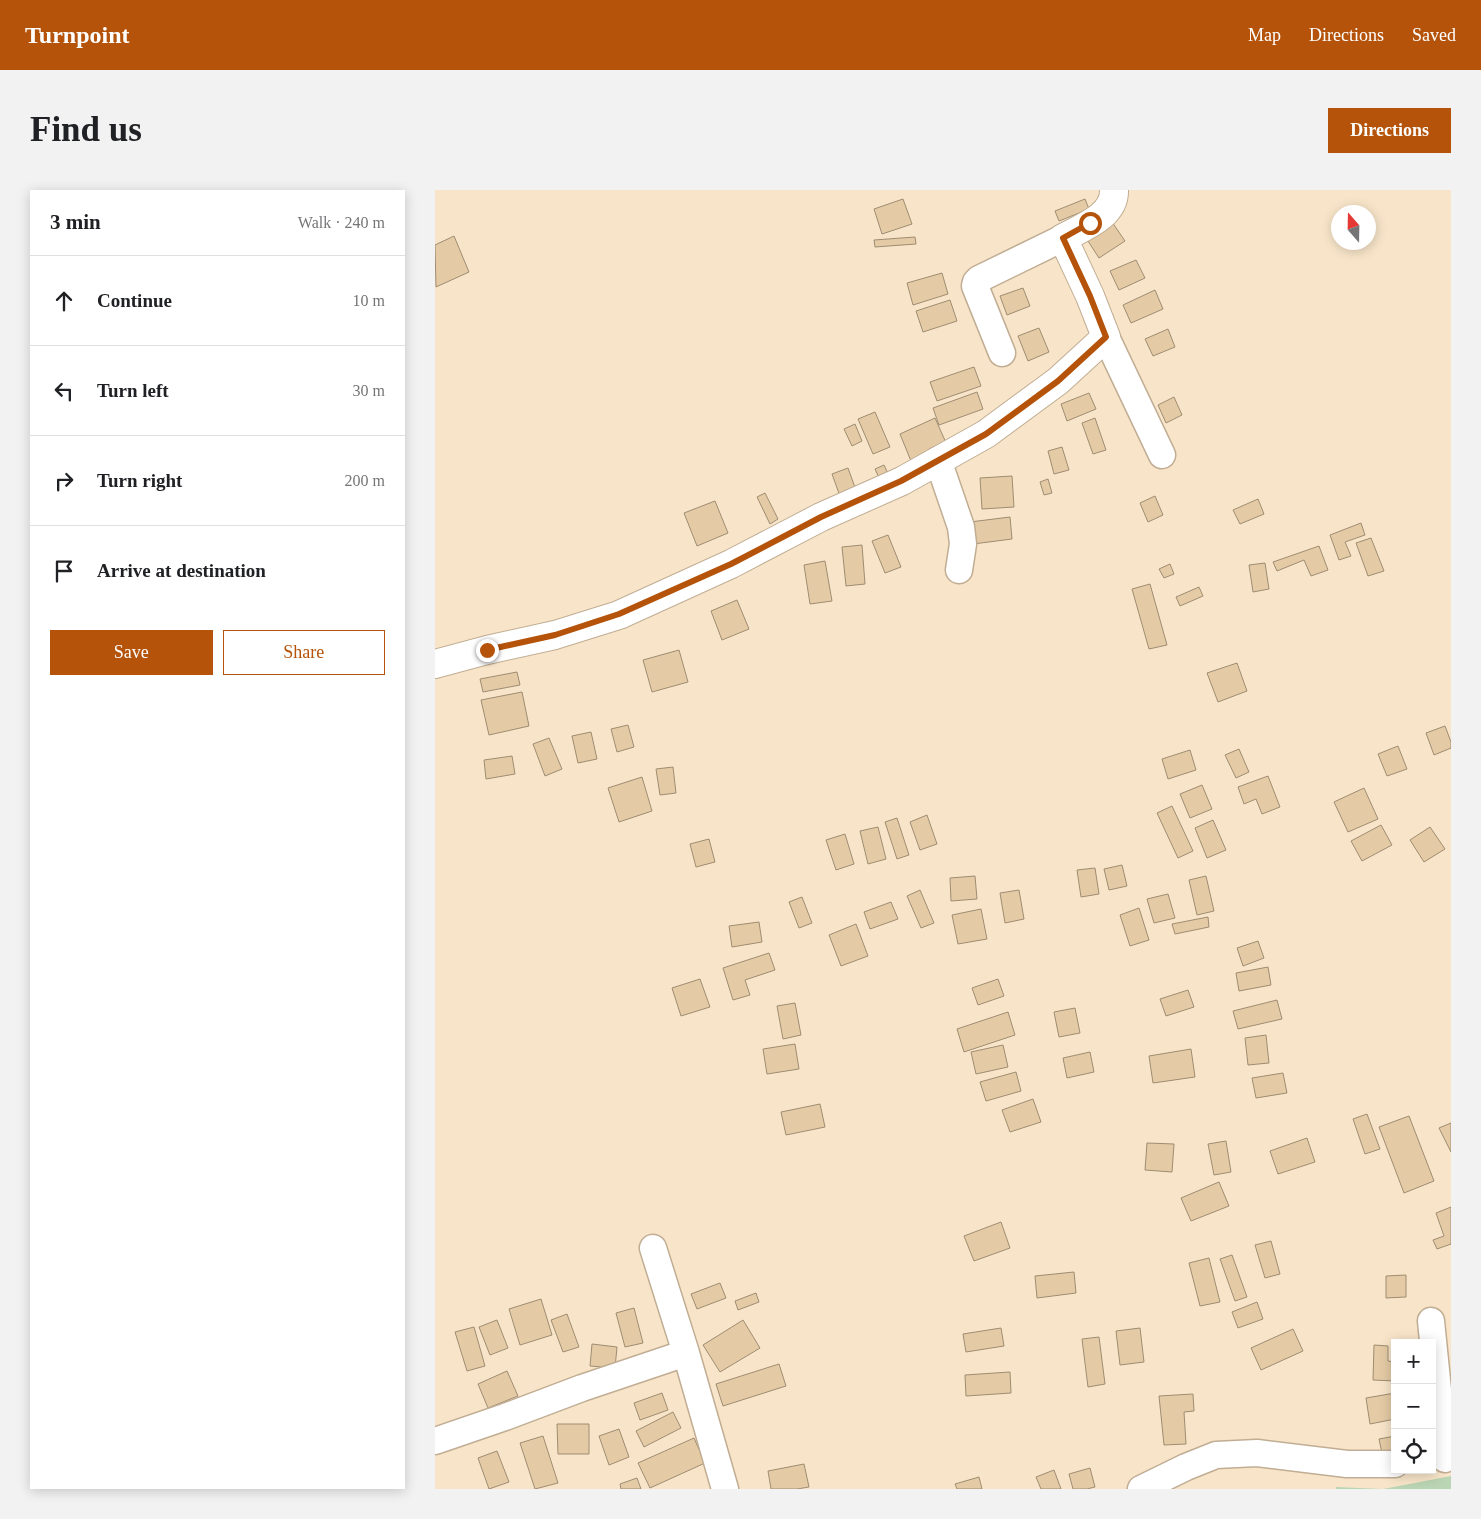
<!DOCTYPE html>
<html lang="en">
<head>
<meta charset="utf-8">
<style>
  :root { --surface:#fff; --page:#f2f2f2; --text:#202124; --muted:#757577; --line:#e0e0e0; --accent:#b45309 }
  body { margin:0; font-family:"Times New Roman",serif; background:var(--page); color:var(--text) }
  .controls { position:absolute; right:15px; bottom:15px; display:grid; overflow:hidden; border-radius:0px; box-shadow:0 2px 12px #0003 }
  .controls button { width:45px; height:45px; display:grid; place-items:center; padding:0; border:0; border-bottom:1px solid var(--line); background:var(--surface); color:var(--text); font:25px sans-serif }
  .compass { position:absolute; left:896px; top:15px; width:45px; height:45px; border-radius:50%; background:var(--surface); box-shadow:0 2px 12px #0003; rotate:340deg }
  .stop { position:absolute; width:15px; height:15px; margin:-11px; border:4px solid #b45309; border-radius:50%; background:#fff }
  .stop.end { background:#b45309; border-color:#fff; box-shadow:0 1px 5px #0008 }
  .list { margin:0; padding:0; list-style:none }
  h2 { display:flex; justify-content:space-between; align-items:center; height:65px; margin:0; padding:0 20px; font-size:21px }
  h2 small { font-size:16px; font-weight:400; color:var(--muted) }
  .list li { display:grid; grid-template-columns:32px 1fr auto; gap:15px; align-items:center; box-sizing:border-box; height:90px; padding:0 20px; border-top:1px solid var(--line) }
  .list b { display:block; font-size:19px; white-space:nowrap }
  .list em { font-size:16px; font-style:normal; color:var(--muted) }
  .actions { display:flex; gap:10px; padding:15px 20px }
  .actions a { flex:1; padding:11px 0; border:1px solid var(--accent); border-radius:0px; text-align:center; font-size:18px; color:var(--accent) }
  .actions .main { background:var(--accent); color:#fff }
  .icon { flex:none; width:28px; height:28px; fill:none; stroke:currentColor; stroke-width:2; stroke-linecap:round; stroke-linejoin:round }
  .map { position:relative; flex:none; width:1016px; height:1299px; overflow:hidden; border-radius:0px }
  header { display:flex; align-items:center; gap:30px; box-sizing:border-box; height:70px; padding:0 25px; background:var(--accent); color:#fff }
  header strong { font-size:24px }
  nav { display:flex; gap:28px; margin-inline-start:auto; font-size:18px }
  .intro { display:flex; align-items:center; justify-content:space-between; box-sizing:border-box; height:120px; padding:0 30px }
  h1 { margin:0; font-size:35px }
  .button { padding:12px 22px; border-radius:0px; background:var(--accent); color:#fff; font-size:18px; font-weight:700 }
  main { display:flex; gap:30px; padding:0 30px }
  aside { flex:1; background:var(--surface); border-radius:0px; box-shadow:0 2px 12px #0003 }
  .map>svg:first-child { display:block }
</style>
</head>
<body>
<header>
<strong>Turnpoint</strong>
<nav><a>Map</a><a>Directions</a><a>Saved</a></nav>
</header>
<div class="intro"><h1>Find us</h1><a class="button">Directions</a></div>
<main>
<aside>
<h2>3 min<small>Walk · 240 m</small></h2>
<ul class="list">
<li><svg class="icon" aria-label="ahead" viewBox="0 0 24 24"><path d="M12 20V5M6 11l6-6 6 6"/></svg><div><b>Continue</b></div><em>10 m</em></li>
<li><svg class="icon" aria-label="left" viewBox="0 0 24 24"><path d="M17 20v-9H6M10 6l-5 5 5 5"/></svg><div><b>Turn left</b></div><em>30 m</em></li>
<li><svg class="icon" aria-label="right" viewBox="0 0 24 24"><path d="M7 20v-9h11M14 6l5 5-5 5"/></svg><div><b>Turn right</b></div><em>200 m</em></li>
<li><svg class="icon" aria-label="arrive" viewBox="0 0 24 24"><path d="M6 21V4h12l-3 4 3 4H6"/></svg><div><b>Arrive at destination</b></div></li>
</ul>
<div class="actions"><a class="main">Save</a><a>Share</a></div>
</aside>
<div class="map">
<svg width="1016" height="1299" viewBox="0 0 1016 1299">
  <rect width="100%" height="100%" fill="#f8e5c9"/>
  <path fill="#bad5b3" d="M1016,1286V1299H901V1297L948,1299Z"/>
  <path fill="#e5cba5" stroke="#9e8c72" d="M468,9L477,34L447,44L439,19Z
    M650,9L654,19L624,31L620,21Z
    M677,32L690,51L664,68L651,48Z
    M19,46L34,82L1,97L0,55Z
    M480,47L481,54L440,57L439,50Z
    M701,70L710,88L684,100L675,81Z
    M507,83L513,104L478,115L472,93Z
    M588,98L595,116L572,125L565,106Z
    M720,100L728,119L696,133L688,115Z
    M515,110L522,131L488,142L481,121Z
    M604,138L614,162L593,171L583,146Z
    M733,139L740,157L718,166L710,149Z
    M539,177L546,196L502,211L495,192Z
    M542,202L548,219L504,235L498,218Z
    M654,203L661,219L632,231L626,214Z
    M739,207L747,225L731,233L723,215Z
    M440,222L455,257L438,264L423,229Z
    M500,228L512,255L476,271L465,244Z
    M660,228L671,260L658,264L647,233Z
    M420,234L427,251L417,256L409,239Z
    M627,257L634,280L619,284L613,261Z
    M449,275L454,286L445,290L440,279Z
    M413,278L422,303L406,309L397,284Z
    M577,286L579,317L547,319L545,288Z
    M613,289L617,303L609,305L605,292Z
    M330,303L343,329L335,334L322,307Z
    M720,306L728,325L713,332L705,313Z
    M823,309L829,324L805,334L798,320Z
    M280,311L293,343L262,356L249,323Z
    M575,327L577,349L538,354L535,332Z
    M926,333L930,345L910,352L916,366L904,370L895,345Z
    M453,345L466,377L450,383L437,351Z
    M936,348L949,381L933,386L921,353Z
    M427,355L430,394L411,396L407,357Z
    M884,356L893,380L876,386L869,370L842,381L838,372Z
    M390,371L397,411L375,414L369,375Z
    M830,373L834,399L818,402L814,375Z
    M735,374L739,384L729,388L724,379Z
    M715,394L732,455L714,459L697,399Z
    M764,397L768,406L745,416L741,407Z
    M302,410L314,439L287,450L276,421Z
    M244,460L253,492L217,502L208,470Z
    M802,473L812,501L783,512L772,483Z
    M82,482L85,495L48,502L45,489Z
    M87,502L94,536L54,545L46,510Z
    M193,535L199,557L182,562L176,539Z
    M1010,536L1016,552V558L999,565L991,543Z
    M156,542L162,569L143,573L137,546Z
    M114,548L127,579L110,586L98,554Z
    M963,556L972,579L952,586L943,564Z
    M804,559L814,582L801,588L790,565Z
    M755,560L761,580L733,589L727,569Z
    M77,566L80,584L51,589L49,570Z
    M238,577L241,603L225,605L221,579Z
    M833,586L845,617L827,624L821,609L809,614L803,597Z
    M207,587L217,621L184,632L173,598Z
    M767,595L777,619L755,628L745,604Z
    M929,598L943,629L913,642L899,612Z
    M737,616L758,661L743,668L722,623Z
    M492,625L502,654L485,660L475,632Z
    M462,628L474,665L462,669L450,632Z
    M778,630L791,660L772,668L760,638Z
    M946,635L957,655L927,671L916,651Z
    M443,637L451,669L433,674L425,641Z
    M995,637L1010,659L989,672L975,650Z
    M410,644L419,674L401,680L391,650Z
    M274,649L280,672L261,677L255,654Z
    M687,675L692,696L674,700L669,679Z
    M660,678L664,704L646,707L642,680Z
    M540,686L542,709L516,711L515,688Z
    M771,686L779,721L762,725L754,690Z
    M485,700L499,733L486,738L472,706Z
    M584,700L589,729L570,733L565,703Z
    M733,704L740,728L719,733L712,709Z
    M367,707L377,733L364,738L354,712Z
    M456,712L463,729L435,739L429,722Z
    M704,718L714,750L695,756L685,725Z
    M546,719L552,749L523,754L517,725Z
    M773,727L774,737L740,744L737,734Z
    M324,732L327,752L297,757L294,736Z
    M421,734L433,766L406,776L394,745Z
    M823,751L829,768L808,776L802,758Z
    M334,763L340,780L310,790L315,805L298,810L288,778Z
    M833,777L836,795L804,801L801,783Z
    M265,789L275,817L246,826L237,798Z
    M563,789L569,806L543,815L537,798Z
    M753,800L759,817L731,826L725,809Z
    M842,810L847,829L803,839L798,821Z
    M360,813L366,845L348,849L342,816Z
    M640,818L645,843L624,847L619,822Z
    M573,822L580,845L529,862L522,839Z
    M831,845L834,873L813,875L810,848Z
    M360,854L364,879L332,884L328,859Z
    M568,855L573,877L541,884L536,862Z
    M756,859L760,887L718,893L714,866Z
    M655,862L659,882L632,888L628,868Z
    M581,882L586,901L551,911L545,892Z
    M848,883L852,903L821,908L817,888Z
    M598,909L606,932L575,942L567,920Z
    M385,914L390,937L351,945L346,922Z
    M932,924L945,959L930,964L918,929Z
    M974,926L999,991L969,1003L944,937Z
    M1016,933V962L1004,938Z
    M872,948L880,972L843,984L835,961Z
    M791,951L796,982L779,985L773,954Z
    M712,953L739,954L737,982L710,980Z
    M784,992L794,1016L756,1031L746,1008Z
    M1016,1017V1054L1002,1059L998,1050L1009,1046L1001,1023Z
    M566,1032L575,1058L539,1071L529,1046Z
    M836,1051L845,1084L830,1088L820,1055Z
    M797,1065L812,1107L800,1111L785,1069Z
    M774,1068L785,1112L765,1116L754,1073Z
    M639,1082L641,1103L602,1108L600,1086Z
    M971,1085V1107L951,1108V1086Z
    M285,1093L291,1108L262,1119L256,1104Z
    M321,1103L324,1112L303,1120L300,1111Z
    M106,1109L117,1145L85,1155L74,1119Z
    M822,1112L828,1129L803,1138L797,1122Z
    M199,1118L208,1153L190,1157L181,1123Z
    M132,1124L144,1157L128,1162L116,1130Z
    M62,1130L73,1158L55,1165L44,1137Z
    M308,1130L325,1158L285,1182L268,1155Z
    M39,1137L50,1176L32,1181L20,1142Z
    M566,1138L569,1156L531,1162L528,1144Z
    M705,1138L709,1172L685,1175L681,1141Z
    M858,1139L868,1161L826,1180L816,1158Z
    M664,1147L670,1194L653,1197L647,1149Z
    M157,1154L182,1157L180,1178L155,1176Z
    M939,1155L953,1156V1171L960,1172V1191L938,1190Z
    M344,1174L351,1196L288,1216L281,1194Z
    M72,1181L83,1206L53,1218L43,1194Z
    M575,1182L576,1203L531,1206L530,1185Z
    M227,1203L233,1220L205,1230L199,1213Z
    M960,1203V1229L935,1234L931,1208Z
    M758,1204L759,1221L749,1222L751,1254L729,1255L724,1206Z
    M238,1222L246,1238L209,1257L201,1241Z
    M122,1234H154V1264H123Z
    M184,1239L194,1267L174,1275L164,1246Z
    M108,1246L123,1293L100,1299L85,1253Z
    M960,1246V1261L947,1263L944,1249Z
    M259,1248L270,1273L215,1298L203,1273Z
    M62,1261L74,1292L54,1299L43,1268Z
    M369,1274L374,1297L362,1299H336L333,1281Z
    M655,1278L660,1297L652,1299H638L634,1284Z
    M619,1280L626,1299H606L601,1287Z
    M544,1287L547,1299H522L520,1294Z
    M202,1288L206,1299H186L185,1294Z"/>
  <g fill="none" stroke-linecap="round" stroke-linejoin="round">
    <g stroke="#c0ad93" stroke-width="29">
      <path id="street" d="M671,147L727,265
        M567,163L540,96L541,92L544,89L628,48
        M503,270L526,337L528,354L524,380
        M218,1058L251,1163L290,1299
        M996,1131L1010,1269
        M0,1251L70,1227L147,1198L251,1163
        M706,1299L751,1277L781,1265L822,1263L912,1274H960"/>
    </g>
    <g stroke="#c0ad93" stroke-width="30">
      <path id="secondary" d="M0,474L52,460L120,445L184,425L296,374L386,327L467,291L551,244L623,191L671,147L655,106L628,48C648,37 680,26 679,0"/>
    </g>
    <use href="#street" stroke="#fff" stroke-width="26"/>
    <use href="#secondary" stroke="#fff" stroke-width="28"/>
  </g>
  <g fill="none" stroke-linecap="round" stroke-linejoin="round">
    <path stroke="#b45309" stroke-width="6" d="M52,460L120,445L184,424L296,374L386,327L466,291L551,244L623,191L671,147L655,106L628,48L655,33"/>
  </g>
</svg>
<div class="controls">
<button>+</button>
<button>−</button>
<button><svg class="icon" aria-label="locate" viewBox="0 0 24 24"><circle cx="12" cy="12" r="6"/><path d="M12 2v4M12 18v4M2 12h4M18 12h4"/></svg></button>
</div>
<svg class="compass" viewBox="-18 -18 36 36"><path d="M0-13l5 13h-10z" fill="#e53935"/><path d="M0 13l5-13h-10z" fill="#757577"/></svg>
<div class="stop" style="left:655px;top:33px"></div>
<div class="stop end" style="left:52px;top:460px"></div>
</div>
</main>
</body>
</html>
